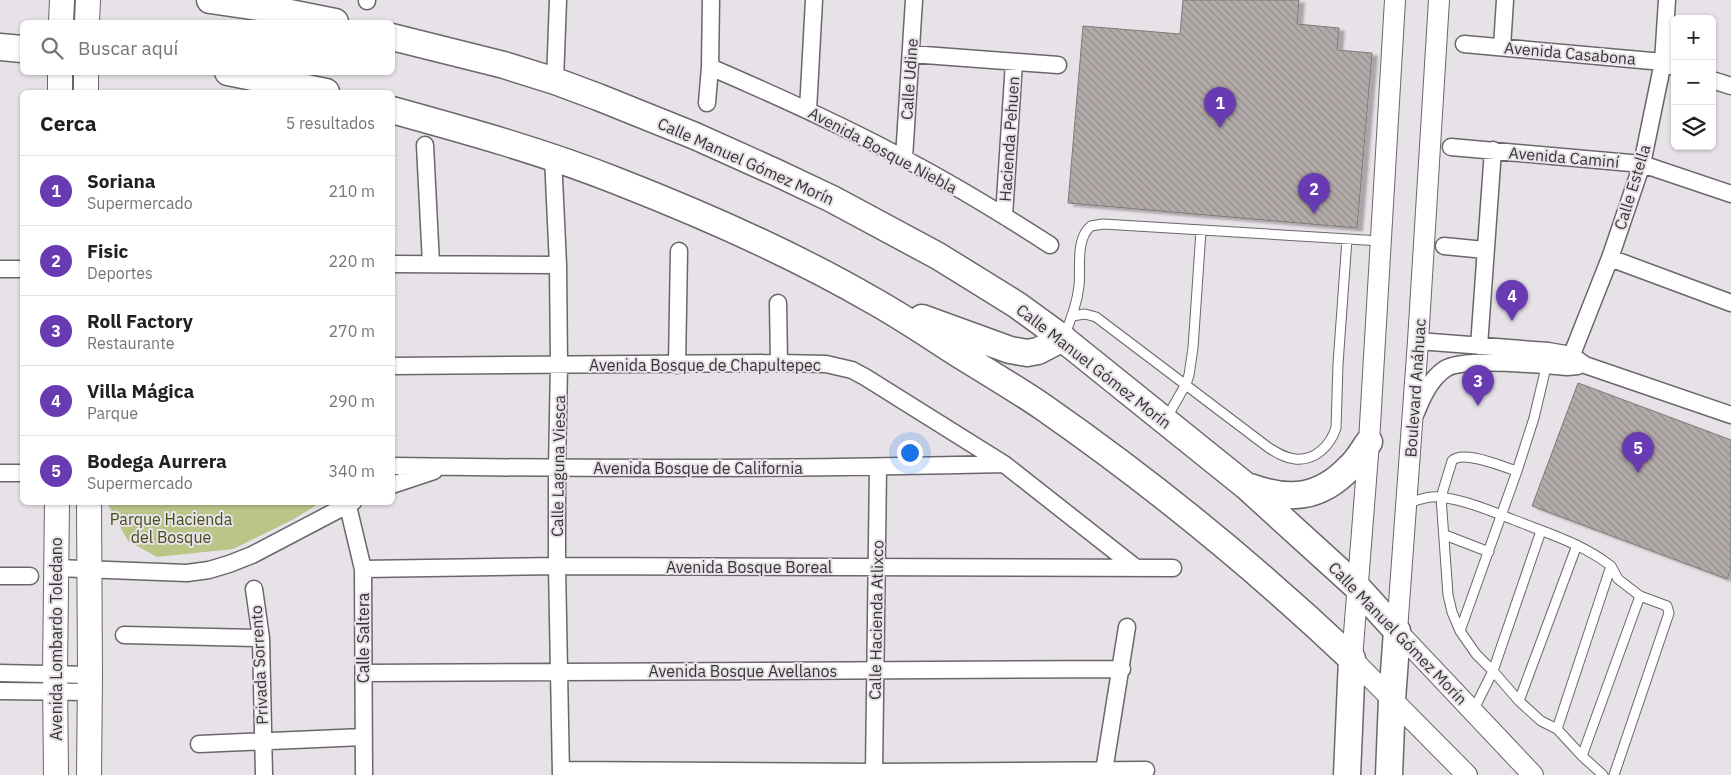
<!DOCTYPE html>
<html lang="es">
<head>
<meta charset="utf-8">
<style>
  :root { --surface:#fff; --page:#f6f6f6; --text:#202124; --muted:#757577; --line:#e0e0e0; --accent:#683bb2 }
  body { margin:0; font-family:"IBM Plex Sans",sans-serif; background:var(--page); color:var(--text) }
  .controls { position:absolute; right:15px; top:15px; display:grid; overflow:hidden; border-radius:8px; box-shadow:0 1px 4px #0004 }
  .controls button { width:45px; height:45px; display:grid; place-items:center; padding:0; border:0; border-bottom:1px solid var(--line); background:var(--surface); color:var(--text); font:25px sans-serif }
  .you { position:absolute; left:909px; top:452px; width:18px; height:18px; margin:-12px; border:4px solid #fff; border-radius:50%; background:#1a73e8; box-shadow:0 0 0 8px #1a73e833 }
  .badge { display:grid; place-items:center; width:32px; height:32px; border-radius:50%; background:var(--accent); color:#fff; font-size:16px; font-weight:700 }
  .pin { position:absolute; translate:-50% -41px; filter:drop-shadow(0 1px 2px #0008) }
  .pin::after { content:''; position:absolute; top:26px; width:18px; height:15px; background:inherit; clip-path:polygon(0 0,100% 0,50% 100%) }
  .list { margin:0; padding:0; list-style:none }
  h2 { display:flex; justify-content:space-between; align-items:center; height:65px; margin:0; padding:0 20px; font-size:21px }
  h2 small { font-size:16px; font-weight:400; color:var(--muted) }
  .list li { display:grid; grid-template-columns:32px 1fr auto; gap:15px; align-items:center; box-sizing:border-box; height:70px; padding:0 20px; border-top:1px solid var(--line) }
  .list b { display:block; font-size:19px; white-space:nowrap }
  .list p { margin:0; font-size:16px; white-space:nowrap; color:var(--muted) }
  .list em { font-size:16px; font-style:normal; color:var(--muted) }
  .icon { flex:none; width:28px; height:28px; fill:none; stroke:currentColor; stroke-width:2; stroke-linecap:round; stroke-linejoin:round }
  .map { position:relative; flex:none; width:1731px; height:775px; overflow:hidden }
  .search { position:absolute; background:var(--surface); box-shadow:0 1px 4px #0004; left:20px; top:20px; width:375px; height:55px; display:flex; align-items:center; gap:12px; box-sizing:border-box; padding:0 18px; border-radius:8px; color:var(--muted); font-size:19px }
  .panel { position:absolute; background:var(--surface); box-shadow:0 1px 4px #0004; left:20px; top:90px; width:375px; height:415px; border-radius:8px }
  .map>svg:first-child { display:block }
</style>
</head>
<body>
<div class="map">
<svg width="1731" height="775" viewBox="0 0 1731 775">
  <defs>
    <pattern id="building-back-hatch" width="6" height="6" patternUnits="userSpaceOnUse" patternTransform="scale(1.25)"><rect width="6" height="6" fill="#b3aba9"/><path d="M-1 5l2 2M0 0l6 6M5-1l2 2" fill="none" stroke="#928c8a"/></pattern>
    <filter id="shadow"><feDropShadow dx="5.5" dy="3" stdDeviation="1" flood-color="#0004"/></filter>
  </defs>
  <rect width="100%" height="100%" fill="#e7e2e7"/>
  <path fill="#bac588" d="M107,503H320L292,520L233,549L157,557L128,541Z"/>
  <path fill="url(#building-back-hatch)" stroke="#807977" filter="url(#shadow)" d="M1183,0H1299L1297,24L1339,28L1337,50L1372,53L1357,228L1068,203L1083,26L1180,34Z
    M1578,383L1731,440V569L1727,579L1532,506Z"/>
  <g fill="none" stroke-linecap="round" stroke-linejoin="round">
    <g stroke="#6b666b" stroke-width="11">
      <path id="service" d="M1072,316L1085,314L1096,317L1269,448C1277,453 1285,458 1295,459C1315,461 1330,446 1336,428L1338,364L1347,239
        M1064,336C1071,320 1077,304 1079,286C1081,268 1075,239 1091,226L1103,224L1381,241
        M1166,419L1186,384L1189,375L1193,348L1201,231
        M1406,504C1418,500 1428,496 1440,497C1465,500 1491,511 1514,520C1549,534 1581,543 1611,566L1557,729L1541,721L1519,701L1493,671L1476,654L1460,631L1452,612L1448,595L1441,497L1452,461C1462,449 1503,467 1517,471
        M1445,535L1489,552
        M1460,631L1517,471L1534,418L1547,363
        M1519,701L1577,545
        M1473,711L1493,671L1541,531
        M1557,729L1582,756L1603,775
        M1582,756L1640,596L1618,579L1611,566
        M1614,775L1669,613L1667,606L1640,596"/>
    </g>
    <g stroke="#6b666b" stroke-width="19">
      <path id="minor" d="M367,0V1
        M1464,44L1663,62L1675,67
        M1502,47L1505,0
        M911,54L1058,65
        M710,67C775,95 840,124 903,158C953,184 1002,214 1050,245
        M1712,80L1731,86
        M555,81L558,0
        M707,103L710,67L711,0
        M808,110L814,0
        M425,145L431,264
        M1451,147L1642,164L1731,194
        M553,157L558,265L559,365L557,468V566L561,775
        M904,158L914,0
        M1004,216L1014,62
        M1444,246L1485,250
        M1610,258L1731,303
        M392,264L558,265
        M0,269H22
        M778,303L779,363
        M1418,341L1548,351L1571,355L1585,365L1731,415
        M1479,346L1493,150
        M677,365L679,251
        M392,366L779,363L826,364L852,370L865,377L1004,464L1135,567
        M1567,367L1610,258L1642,164L1663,62L1667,0
        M1416,413C1422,397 1430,379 1445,369C1463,357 1542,365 1567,367L1578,366
        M392,466C596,469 800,469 1004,464
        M0,473H22
        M392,485L434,471
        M347,502L363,569L364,775
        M56,568L187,573L209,570L229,564L252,555L353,502
        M363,569L557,566L1173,568
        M0,576H30
        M254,589L261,638L264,775
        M124,635L261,638
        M0,673L90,675
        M364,673L1122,669
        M0,691L90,692
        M199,744L363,737
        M561,770L874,772L1146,770
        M1104,771L1127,627
        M874,772L878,467"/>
    </g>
    <g stroke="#6b666b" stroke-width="22">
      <path id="tertiary" d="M1395,0L1369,442L1352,659L1467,775
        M1439,0L1418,341L1397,631L1533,775"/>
    </g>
    <g stroke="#6b666b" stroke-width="26">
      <path id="secondary" d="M61,22L62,0
        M87,22L88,0
        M60,72V92
        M86,92V72
        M56,775L55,674L57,502
        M89,775L90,675L89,502"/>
    </g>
    <g stroke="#6b666b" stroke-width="29">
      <path id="primary" d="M210,0L265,8L335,22
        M392,37L504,65L555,81L598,97L695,136L775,172L832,199L938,256L1017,305L1057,334L1246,486L1356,586L1397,631L1392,700L1389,775
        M0,47L22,49
        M228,72L326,92
        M392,110C468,131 544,152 617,181C704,215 791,253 872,300C901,316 929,335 957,353C986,371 1015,388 1043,407C1152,483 1255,567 1352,659L1347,775
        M922,318L1010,350L1027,353L1038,351L1063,338
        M1250,487C1289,501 1320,499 1350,467C1358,460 1363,450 1369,442"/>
    </g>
    <use href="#service" stroke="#fff" stroke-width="9"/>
    <use href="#minor" stroke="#fff" stroke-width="16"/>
    <use href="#tertiary" stroke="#fff" stroke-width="20"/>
    <use href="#secondary" stroke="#fff" stroke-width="24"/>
    <use href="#primary" stroke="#fff" stroke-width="26"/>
  </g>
  <g text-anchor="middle" stroke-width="4" stroke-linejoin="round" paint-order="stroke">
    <g font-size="16" fill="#363436" stroke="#e7e2e7">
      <text transform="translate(1570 53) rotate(5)" y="6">Avenida Casabona</text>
      <text transform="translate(909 79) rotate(-86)" y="6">Calle Udine</text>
      <text transform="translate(1009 139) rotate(-86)" y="6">Hacienda Pehuen</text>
      <text transform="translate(883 150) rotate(28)" y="6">Avenida Bosque Niebla</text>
      <text transform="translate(1564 157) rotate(5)" y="6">Avenida Caminí</text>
      <text transform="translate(746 161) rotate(24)" y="6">Calle Manuel Gómez Morín</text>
      <text transform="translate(1632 187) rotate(-73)" y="6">Calle Estella</text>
      <text x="705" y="371">Avenida Bosque de Chapultepec</text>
      <text transform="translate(1094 366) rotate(38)" y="6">Calle Manuel Gómez Morín</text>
      <text transform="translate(1415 388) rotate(-86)" y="6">Boulevard Anáhuac</text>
      <text transform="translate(558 466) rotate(-89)" y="6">Calle Laguna Viesca</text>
      <text x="698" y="474">Avenida Bosque de California</text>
      <text x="749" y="573">Avenida Bosque Boreal</text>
      <text transform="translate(876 620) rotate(-89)" y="6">Calle Hacienda Atlixco</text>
      <text transform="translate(1398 633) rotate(46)" y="6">Calle Manuel Gómez Morín</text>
      <text transform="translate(363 638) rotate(-90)" y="6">Calle Saltera</text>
      <text transform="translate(56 639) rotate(-90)" y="6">Avenida Lombardo Toledano</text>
      <text transform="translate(259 665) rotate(-93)" y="6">Privada Sorrento</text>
      <text x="743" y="677">Avenida Bosque Avellanos</text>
    </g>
    <g font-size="16" fill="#464d17" stroke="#e7e2e7">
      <text x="171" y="525">Parque Hacienda<tspan x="171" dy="18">del Bosque</tspan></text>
    </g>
  </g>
</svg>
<div class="controls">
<button>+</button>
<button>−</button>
<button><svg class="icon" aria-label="layers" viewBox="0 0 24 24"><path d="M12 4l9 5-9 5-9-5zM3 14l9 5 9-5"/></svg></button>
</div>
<div class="you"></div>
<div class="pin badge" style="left:1220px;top:128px">1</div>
<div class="pin badge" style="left:1314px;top:214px">2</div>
<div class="pin badge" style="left:1478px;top:406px">3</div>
<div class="pin badge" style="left:1512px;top:321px">4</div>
<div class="pin badge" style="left:1638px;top:473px">5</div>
<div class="search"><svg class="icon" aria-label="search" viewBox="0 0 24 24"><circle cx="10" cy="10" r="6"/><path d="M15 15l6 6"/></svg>Buscar aquí</div>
<section class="panel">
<h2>Cerca<small>5 resultados</small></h2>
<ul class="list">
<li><span class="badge">1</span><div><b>Soriana</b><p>Supermercado</p></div><em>210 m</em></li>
<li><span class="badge">2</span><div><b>Fisic</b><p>Deportes</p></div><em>220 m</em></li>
<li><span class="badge">3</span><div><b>Roll Factory</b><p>Restaurante</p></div><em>270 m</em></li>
<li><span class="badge">4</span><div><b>Villa Mágica</b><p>Parque</p></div><em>290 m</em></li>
<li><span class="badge">5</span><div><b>Bodega Aurrera</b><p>Supermercado</p></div><em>340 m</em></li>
</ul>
</section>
</div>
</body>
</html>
